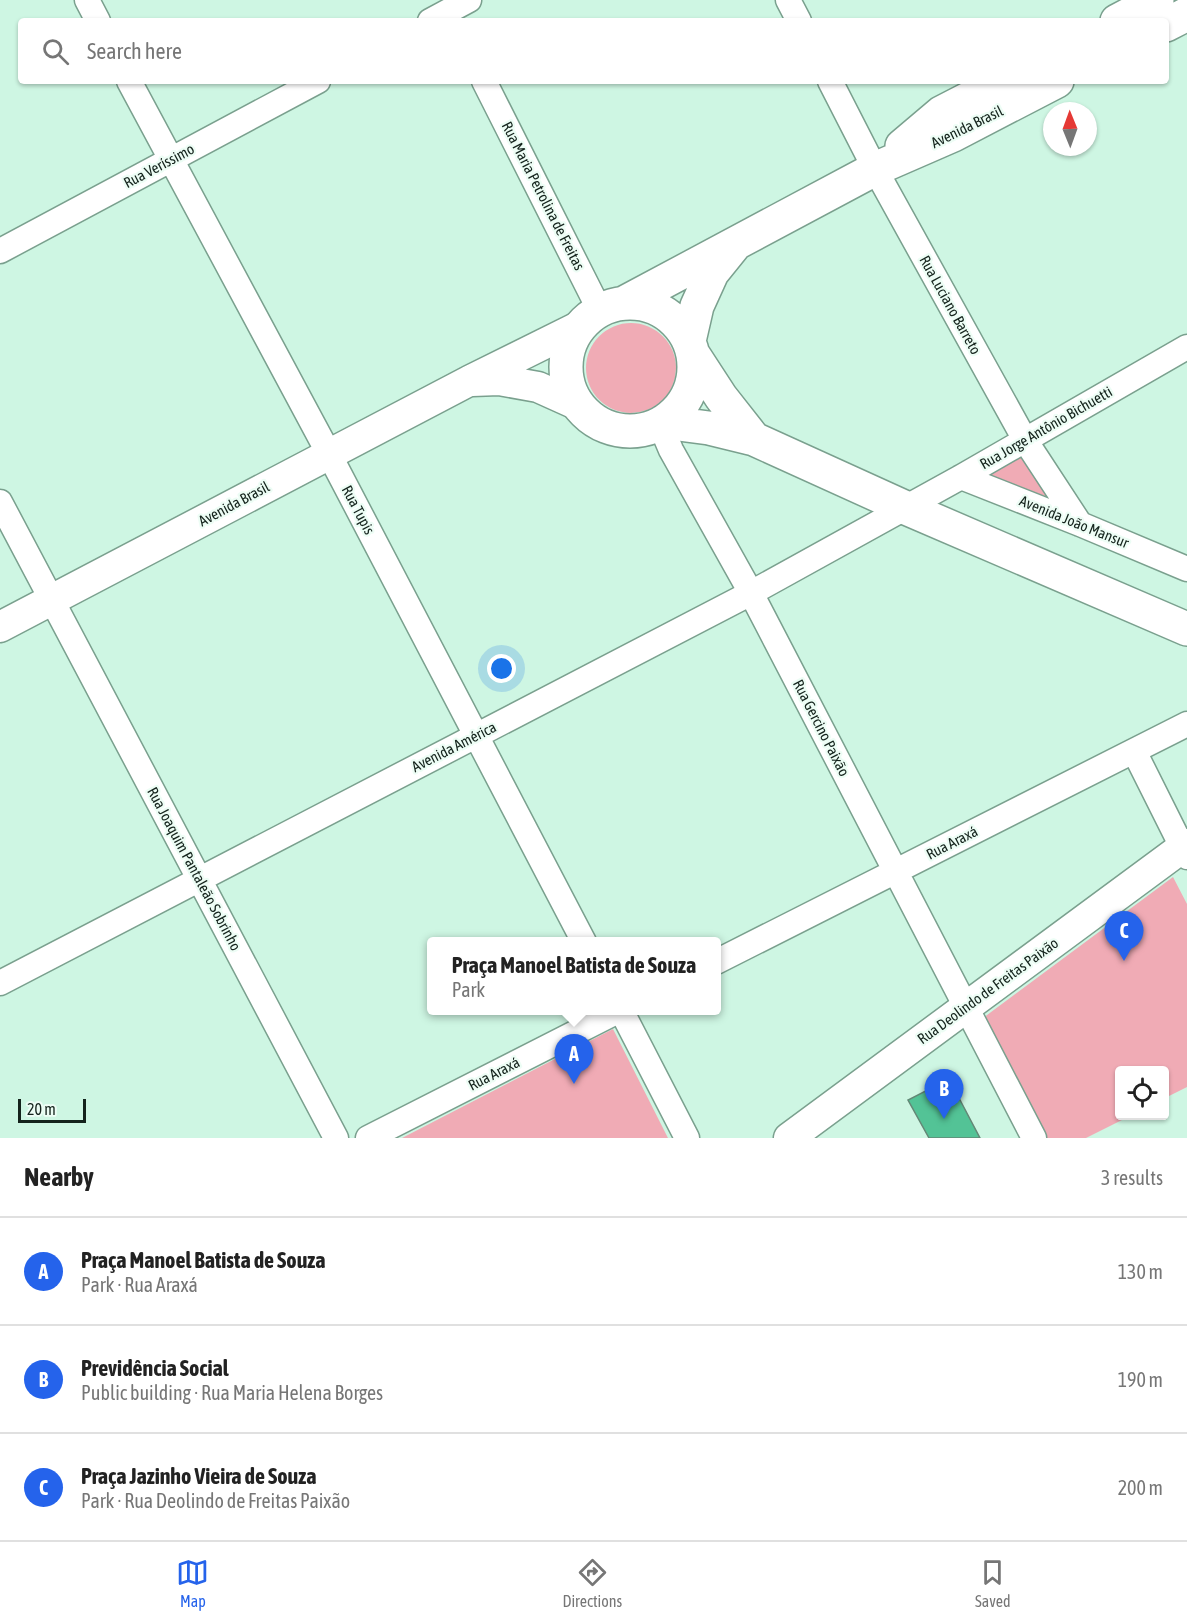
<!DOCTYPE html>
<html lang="en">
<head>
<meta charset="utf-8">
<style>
  :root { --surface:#fff; --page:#f2f2f2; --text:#222; --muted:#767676; --line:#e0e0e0; --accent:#2563eb }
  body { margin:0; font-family:"Asap Condensed",sans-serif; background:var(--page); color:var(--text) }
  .controls { position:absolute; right:18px; bottom:18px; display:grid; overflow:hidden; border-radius:6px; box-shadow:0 2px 4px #0004 }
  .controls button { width:54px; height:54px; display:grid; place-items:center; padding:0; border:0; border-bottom:2px solid var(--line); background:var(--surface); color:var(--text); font:30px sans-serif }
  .compass { position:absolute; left:1043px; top:102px; width:54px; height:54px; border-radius:50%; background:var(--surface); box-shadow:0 2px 4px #0004; rotate:359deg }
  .scale { position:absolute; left:18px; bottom:15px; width:68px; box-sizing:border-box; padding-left:6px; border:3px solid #14231c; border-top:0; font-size:16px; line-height:21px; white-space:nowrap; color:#14231c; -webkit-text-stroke:4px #edfdf5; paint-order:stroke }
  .you { position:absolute; left:502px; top:669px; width:21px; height:21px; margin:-15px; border:4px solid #fff; border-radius:50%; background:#1a73e8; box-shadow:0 0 0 9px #1a73e833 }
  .badge { display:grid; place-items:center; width:39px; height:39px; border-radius:50%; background:var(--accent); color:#fff; font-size:20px; font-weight:700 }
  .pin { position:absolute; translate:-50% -50px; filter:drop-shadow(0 2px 3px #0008) }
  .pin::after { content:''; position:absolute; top:32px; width:21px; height:18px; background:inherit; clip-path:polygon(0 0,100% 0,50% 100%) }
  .popup { position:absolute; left:427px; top:937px; width:294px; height:78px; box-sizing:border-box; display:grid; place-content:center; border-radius:6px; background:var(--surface); filter:drop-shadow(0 2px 4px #0005); font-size:20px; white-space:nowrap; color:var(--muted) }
  .popup b { font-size:22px; color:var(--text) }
  .popup::after { content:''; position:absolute; left:50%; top:100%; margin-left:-12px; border:12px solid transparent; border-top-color:var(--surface) }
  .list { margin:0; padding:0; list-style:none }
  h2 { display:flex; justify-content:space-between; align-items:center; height:78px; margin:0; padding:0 24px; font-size:26px }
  h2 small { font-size:20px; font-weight:400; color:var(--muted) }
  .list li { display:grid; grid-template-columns:39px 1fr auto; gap:18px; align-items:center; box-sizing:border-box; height:108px; padding:0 24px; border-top:2px solid var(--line) }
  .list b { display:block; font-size:22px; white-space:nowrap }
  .list p { margin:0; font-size:20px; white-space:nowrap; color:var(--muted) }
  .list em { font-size:20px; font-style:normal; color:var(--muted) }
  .icon { flex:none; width:33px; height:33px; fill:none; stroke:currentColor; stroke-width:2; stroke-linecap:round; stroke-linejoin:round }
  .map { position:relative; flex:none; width:1187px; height:1138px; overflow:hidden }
  .search { position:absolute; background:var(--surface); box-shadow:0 2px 4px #0004; left:18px; right:18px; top:18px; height:66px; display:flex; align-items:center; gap:15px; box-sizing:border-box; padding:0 21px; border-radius:6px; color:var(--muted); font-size:22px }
  .sheet { height:402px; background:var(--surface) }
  nav { display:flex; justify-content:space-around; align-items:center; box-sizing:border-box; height:84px; border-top:2px solid var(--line); background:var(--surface); font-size:16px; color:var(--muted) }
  nav a { display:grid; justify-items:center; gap:3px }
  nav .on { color:var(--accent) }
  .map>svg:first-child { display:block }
</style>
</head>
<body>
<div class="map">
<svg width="1187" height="1138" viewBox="0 0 1187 1138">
  <rect width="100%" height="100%" fill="#cef6e3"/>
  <path fill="#f0abb5" d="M586 368a45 45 0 1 1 90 0a45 45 0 1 1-90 0Z
    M1022,456L1056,507L987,476Z
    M1173,877L1187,904V1087L1165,1098L1164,1070H1120V1116H1130L1086,1138H1047L983,1018Z
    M613,1029L668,1138H402Z"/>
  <path fill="#53c396" stroke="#638876" stroke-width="1.5" d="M949,1079L980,1138H929L908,1100Z"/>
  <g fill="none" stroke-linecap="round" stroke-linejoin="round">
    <g stroke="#7aa08e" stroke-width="27">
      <path id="minor" d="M87,0L98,21
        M788,0L799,21
        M430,21L469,0
        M129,81L329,454L584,942
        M484,81L600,311
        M830,81L875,169L1025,440L1080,524
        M0,251L318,81
        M660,424L671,450L751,593L1034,1138
        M961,477L1080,524L1187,569
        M0,502L336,1138
        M1134,751L1187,857
        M716,962L1187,724
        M0,983L751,593L961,477L1187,347
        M621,1010L687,1138
        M368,1138L620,1010"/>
    </g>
    <g stroke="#7aa08e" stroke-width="33">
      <path id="tertiary" d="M472,381L499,380L538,387L578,405
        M0,627L469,381L580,326
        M789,1138L1187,844"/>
    </g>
    <g stroke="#7aa08e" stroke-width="36">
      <path id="secondary" d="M1117,21L1157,0
        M1166,25L1187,14
        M902,146L941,113L1003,81
        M624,303L875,169L953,135L1057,81
        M566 367a64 64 0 1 1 128 0a64 64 0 1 1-128 0Z
        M689,341L697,306L712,273L733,247
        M693,354L721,397L754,439
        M663,422L709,428L754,439L906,508L1187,629"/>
    </g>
    <use href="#minor" stroke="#fff" stroke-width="24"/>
    <use href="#tertiary" stroke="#fff" stroke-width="30"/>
    <use href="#secondary" stroke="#fff" stroke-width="33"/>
  </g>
  <g text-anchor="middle" stroke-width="4.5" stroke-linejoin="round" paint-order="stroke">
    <g font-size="15" fill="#14231c" stroke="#edfdf5">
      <text transform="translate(967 127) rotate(-26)" y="5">Avenida Brasil</text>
      <text transform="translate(159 166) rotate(-28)" y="5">Rua Veríssimo</text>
      <text transform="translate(543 196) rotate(63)" y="5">Rua Maria Petrolina de Freitas</text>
      <text transform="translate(950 305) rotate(61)" y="5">Rua Luciano Barreto</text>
      <text transform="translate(1046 428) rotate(-30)" y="5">Rua Jorge Antônio Bichuetti</text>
      <text transform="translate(234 504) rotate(-28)" y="5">Avenida Brasil</text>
      <text transform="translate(358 510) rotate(62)" y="5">Rua Tupis</text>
      <text transform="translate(1074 522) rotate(22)" y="5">Avenida João Mansur</text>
      <text transform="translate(821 728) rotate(63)" y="5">Rua Gercino Paixão</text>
      <text transform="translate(454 747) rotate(-27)" y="5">Avenida América</text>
      <text transform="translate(952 843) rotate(-27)" y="5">Rua Araxá</text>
      <text transform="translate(194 869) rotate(62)" y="5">Rua Joaquim Pantaleão Sobrinho</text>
      <text transform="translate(988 991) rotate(-36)" y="5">Rua Deolindo de Freitas Paixão</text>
      <text transform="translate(494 1074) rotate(-27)" y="5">Rua Araxá</text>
    </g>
  </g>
</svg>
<div class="controls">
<button><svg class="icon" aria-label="locate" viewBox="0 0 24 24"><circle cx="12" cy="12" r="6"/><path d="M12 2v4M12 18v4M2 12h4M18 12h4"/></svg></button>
</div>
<svg class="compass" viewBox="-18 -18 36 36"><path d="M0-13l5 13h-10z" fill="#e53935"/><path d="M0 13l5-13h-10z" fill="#767676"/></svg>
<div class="scale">20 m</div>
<div class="you"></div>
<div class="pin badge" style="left:574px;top:1084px">A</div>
<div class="popup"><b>Praça Manoel Batista de Souza</b>Park</div>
<div class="pin badge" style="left:944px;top:1119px">B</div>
<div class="pin badge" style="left:1124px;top:961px">C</div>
<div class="search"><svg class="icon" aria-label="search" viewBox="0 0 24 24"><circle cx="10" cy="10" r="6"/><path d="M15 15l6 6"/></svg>Search here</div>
</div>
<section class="sheet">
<h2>Nearby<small>3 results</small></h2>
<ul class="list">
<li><span class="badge">A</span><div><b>Praça Manoel Batista de Souza</b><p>Park · Rua Araxá</p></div><em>130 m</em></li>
<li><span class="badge">B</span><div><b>Previdência Social</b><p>Public building · Rua Maria Helena Borges</p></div><em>190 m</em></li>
<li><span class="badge">C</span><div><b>Praça Jazinho Vieira de Souza</b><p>Park · Rua Deolindo de Freitas Paixão</p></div><em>200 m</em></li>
</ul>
</section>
<nav>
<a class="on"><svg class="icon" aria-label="map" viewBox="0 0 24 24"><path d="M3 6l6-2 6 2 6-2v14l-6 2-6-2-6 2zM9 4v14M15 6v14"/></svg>Map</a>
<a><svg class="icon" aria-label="directions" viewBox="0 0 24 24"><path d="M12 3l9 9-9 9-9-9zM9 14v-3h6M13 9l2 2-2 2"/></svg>Directions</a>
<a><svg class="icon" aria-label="saved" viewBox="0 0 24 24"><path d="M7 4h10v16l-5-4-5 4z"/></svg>Saved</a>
</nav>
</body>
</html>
